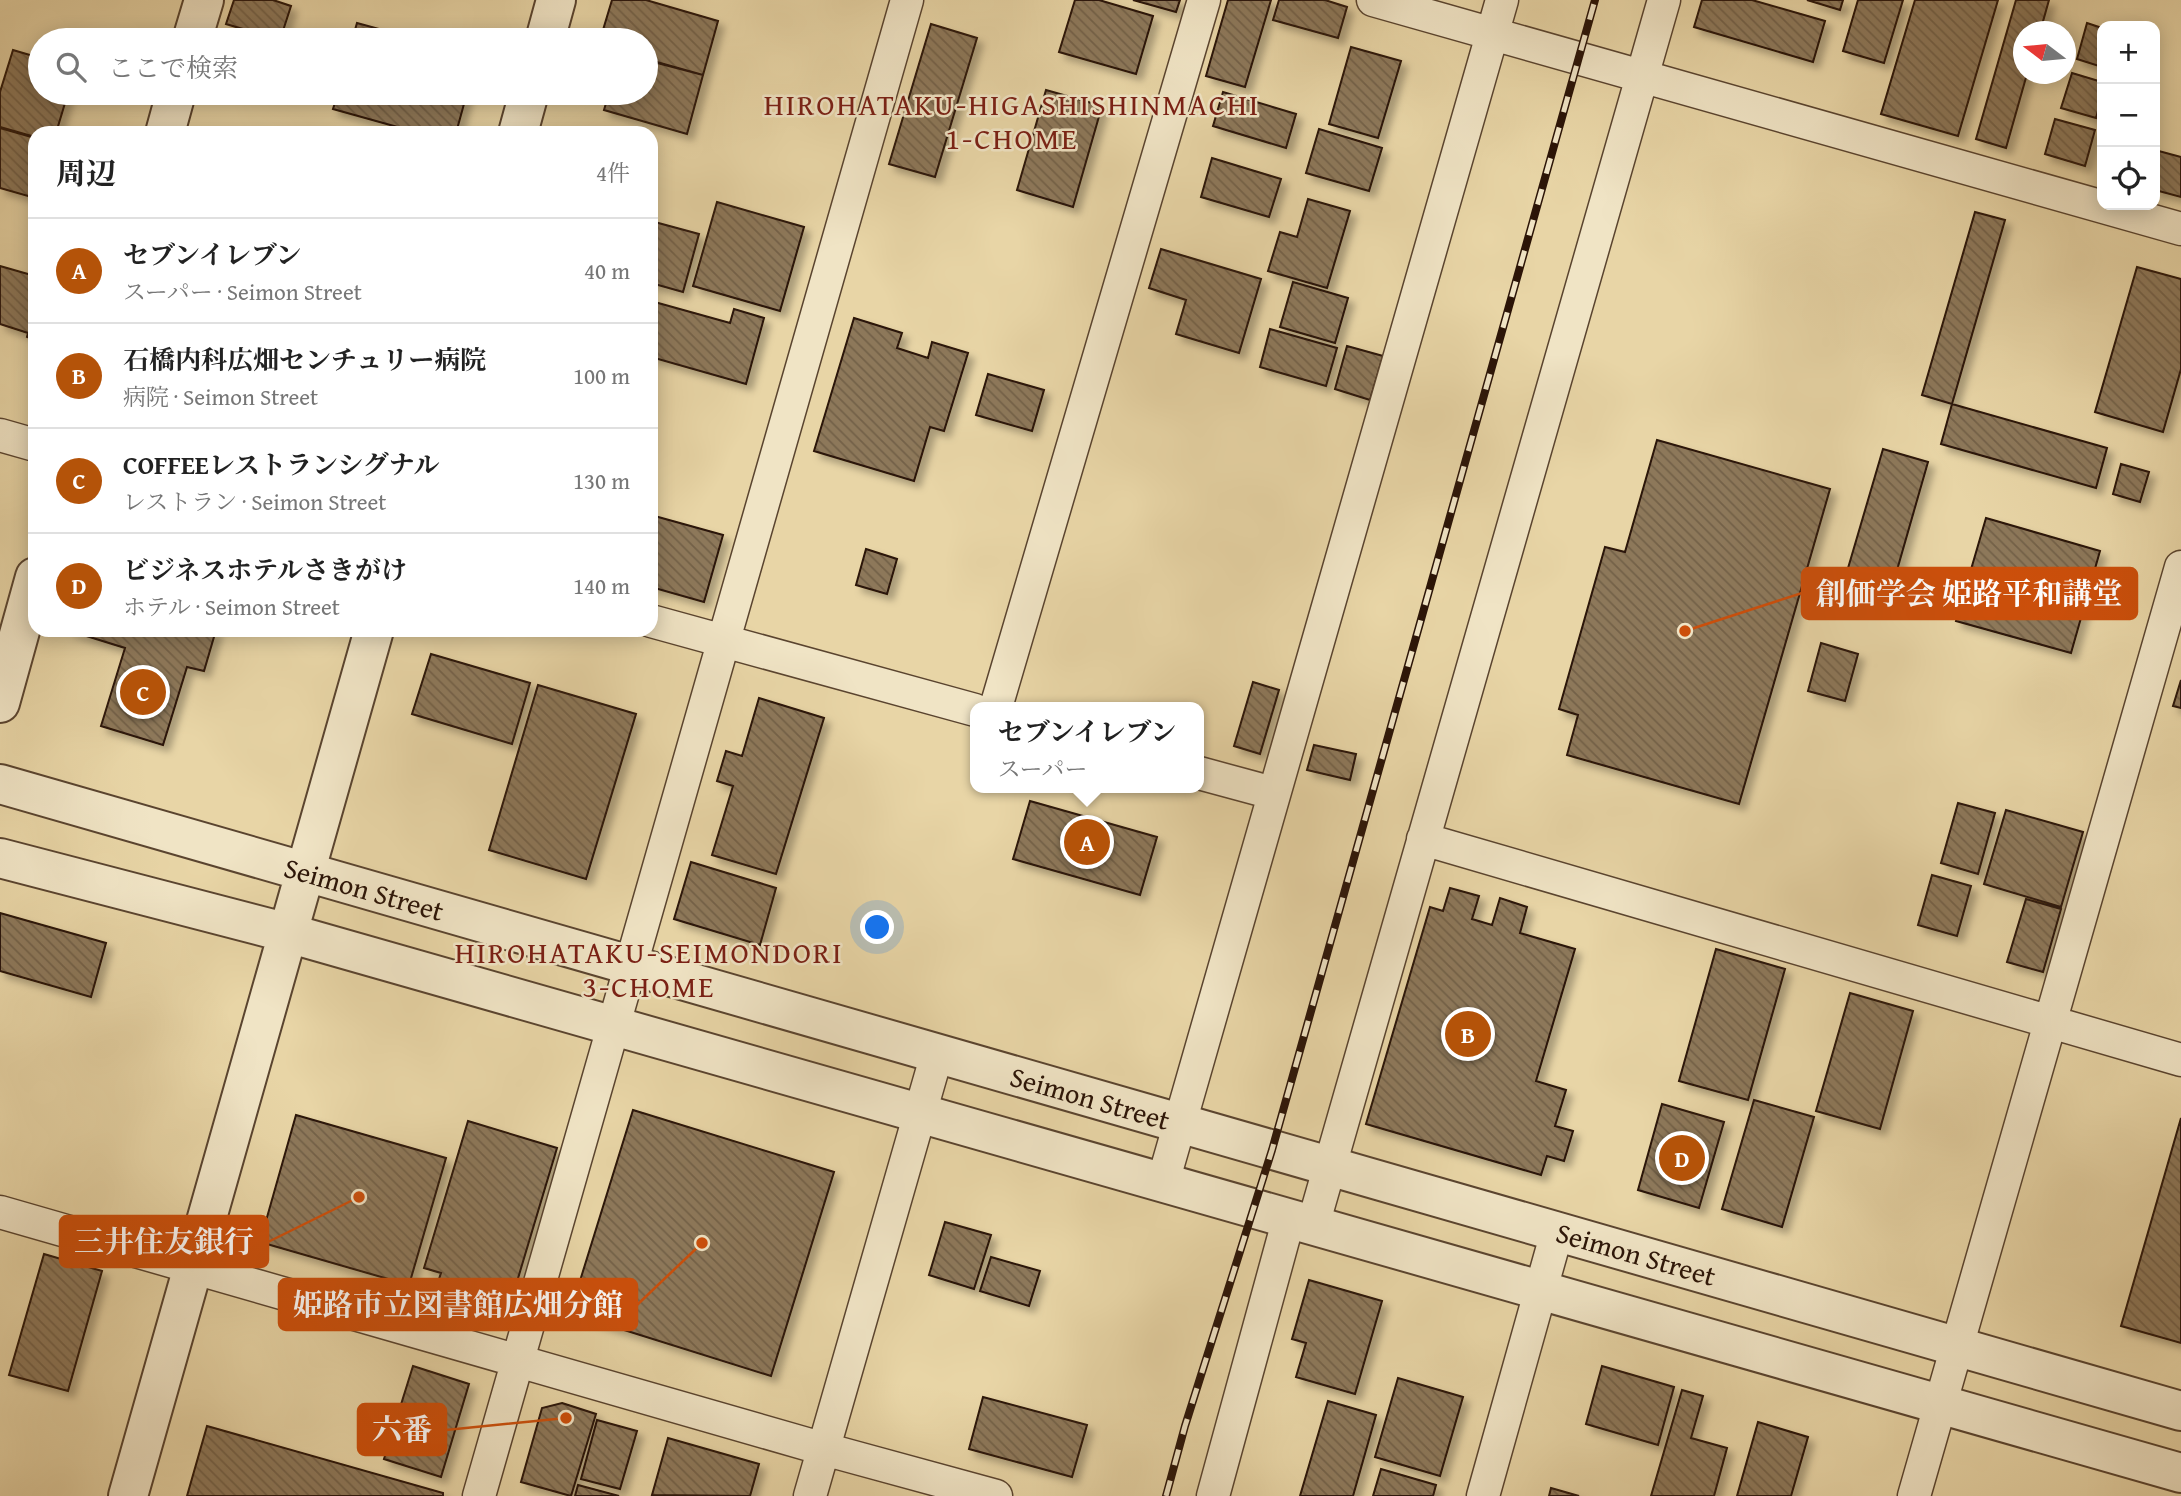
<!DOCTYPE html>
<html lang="ja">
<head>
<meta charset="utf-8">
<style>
  :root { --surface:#fff; --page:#f2f2f2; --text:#222; --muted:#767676; --line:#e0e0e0; --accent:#b45309 }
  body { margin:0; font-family:"Gentium Book Plus","Noto Serif JP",serif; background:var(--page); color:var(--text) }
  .controls { position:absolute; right:21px; top:21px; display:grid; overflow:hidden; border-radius:14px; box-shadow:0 4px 18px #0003 }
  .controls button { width:63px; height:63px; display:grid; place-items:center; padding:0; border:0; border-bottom:2px solid var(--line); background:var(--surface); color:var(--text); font:35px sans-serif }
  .compass { position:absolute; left:2013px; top:21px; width:63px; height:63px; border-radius:50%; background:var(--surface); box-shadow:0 4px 18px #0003; rotate:286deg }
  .you { position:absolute; left:878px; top:928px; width:24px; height:24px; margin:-18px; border:5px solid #fff; border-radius:50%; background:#1a73e8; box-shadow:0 0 0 10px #1a73e833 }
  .badge { display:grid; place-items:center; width:46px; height:46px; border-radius:50%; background:var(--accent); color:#fff; font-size:23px; font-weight:700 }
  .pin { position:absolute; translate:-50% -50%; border:4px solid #fff; box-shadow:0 2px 7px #0006 }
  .popup { position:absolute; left:970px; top:702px; width:234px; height:91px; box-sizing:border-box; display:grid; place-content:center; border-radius:14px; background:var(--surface); filter:drop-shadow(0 2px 5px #0005); font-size:23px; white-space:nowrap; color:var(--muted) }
  .popup b { font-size:26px; color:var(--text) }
  .popup::after { content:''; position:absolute; left:50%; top:100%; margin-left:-14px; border:14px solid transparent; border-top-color:var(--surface) }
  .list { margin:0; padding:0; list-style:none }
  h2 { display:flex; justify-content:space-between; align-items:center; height:91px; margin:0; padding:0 28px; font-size:30px }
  h2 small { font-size:23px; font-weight:400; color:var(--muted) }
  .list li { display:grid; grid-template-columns:46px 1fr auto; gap:21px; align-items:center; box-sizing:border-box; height:105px; padding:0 28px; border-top:2px solid var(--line) }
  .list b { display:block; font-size:26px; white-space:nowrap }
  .list p { margin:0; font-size:23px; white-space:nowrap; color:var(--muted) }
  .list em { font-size:23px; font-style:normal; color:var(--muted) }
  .icon { flex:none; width:38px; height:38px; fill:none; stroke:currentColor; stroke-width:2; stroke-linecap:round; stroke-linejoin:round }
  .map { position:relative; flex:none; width:2181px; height:1496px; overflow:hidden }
  .search { position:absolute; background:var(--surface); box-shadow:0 4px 18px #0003; left:28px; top:28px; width:630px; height:77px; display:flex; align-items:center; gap:18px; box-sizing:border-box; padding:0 24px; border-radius:38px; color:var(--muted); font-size:26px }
  .panel { position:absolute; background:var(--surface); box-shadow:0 4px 18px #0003; left:28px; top:126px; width:630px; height:511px; border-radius:21px }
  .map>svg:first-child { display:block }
</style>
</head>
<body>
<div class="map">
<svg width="2181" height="1496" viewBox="0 0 2181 1496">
  <defs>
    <pattern id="building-back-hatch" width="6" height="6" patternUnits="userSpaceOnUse" patternTransform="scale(1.75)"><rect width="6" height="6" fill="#8d785a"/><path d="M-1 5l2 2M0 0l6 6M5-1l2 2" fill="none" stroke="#736148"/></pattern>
    <filter id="shadow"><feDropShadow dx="6" dy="6" stdDeviation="3.5" flood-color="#0004"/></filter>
  </defs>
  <rect width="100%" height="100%" fill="#e8d5a6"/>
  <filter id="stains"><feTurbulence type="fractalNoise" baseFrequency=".00286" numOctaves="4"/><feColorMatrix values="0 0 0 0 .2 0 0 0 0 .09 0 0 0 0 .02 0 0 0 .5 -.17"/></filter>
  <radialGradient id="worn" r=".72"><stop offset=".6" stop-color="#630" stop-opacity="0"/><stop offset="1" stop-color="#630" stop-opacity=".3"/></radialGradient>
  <path fill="url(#building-back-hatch)" stroke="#2b1407" stroke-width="2" filter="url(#shadow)" d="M234,0H273L291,6L280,40L226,24Z
    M612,0H646L718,21L703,75L646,59V40H600Z
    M1075,0H1099L1153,16L1136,74L1059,52Z
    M1133,0H1180L1176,12Z
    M1228,0H1271L1245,87L1206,76Z
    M1279,0H1325L1347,7L1338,38L1273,20Z
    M1702,0H1752L1825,21L1813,62L1694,27Z
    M1807,0H1843L1840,10Z
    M1858,0H1903L1884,63L1843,51Z
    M1915,0H1998L1958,136L1881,114Z
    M2016,0H2049L2040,32H2024V74H2027L2006,148L1976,139Z
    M357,23L419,40H352Z
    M2087,23L2102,28V67L2077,59Z
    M931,24L977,38L935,177L889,164Z
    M1351,47L1401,61L1378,138L1329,124Z
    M13,50L40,58V93H68L56,133H35V137L0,127V92Z
    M646,60L703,75L687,134L604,110L609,93H646Z
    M2072,73L2102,82V97L2096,118L2061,108Z
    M1046,90L1102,106L1073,207L1017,190Z
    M1223,92L1296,114L1286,148L1213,126Z
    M338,93H467L456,133H419L333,109Z
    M2055,119L2095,130L2085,166L2045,154Z
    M0,128L35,138V198L0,188Z
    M1319,129L1382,148L1369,191L1306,173Z
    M2155,150L2181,157V197L2155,190Z
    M1212,158L1281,179L1269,217L1201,197Z
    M1308,199L1350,211L1327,288L1268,271L1280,232L1297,237Z
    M717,202L804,227L780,311L693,286Z
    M1975,212L2005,220L1952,404L1922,395Z
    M651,221L699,234L683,292L651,283Z
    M1161,249L1261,279L1239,353L1176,334L1186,300L1149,288Z
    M0,266L35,276V340L27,337L28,333L0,324Z
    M2137,267L2181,279V369L2163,432L2095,412Z
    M1293,282L1348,298L1335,343L1280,327Z
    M651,301L730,323L734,309L764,318L746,384L651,357Z
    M854,318L902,333L897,348L928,358L932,342L968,353L944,431L930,427L914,481L814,451Z
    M1270,329L1337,348L1326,386L1260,367Z
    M1347,346L1383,356L1370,400L1335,389Z
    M988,374L1044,390L1032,431L976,415Z
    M1952,404L2107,448L2096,488L1941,444Z
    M1657,440L1830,489L1739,804L1567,755L1578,715L1559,709L1605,547L1625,552Z
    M1883,449L1928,462L1887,605L1841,592Z
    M2121,464L2149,472L2140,502L2113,494Z
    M651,515L723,535L704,602L651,587Z
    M1986,518L2100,551L2071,653L1956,621Z
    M866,549L897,559L887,594L856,585Z
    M67,630H216L204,671L187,667L163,745L101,726L125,648Z
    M1821,643L1858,654L1845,701L1808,691Z
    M431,654L530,683L512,744L412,714Z
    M2181,680V708L2173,706Z
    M1253,682L1279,690L1260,754L1234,746Z
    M538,685L636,714L586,879L489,850Z
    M759,698L824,718L776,874L712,855L733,786L717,781L726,751L742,756Z
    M1314,745L1356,754L1350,780L1307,770Z
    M1030,801L1157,837L1140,895L1013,859Z
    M1958,803L1995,813L1978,874L1941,863Z
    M2006,810L2083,832L2061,907L1984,884Z
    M691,862L776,888L760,945L674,919Z
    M1932,875L1971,886L1957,936L1918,925Z
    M1450,888L1479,896L1472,919L1492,925L1500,898L1527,907L1520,933L1575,949L1536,1081L1566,1090L1555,1126L1573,1131L1564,1161L1547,1156L1541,1175L1366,1124L1430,907L1443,911Z
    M2026,899L2061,909L2043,972L2007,962Z
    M0,913L106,943L91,997L0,971Z
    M1716,949L1785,969L1748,1100L1679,1081Z
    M1850,993L1913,1011L1880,1129L1816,1111Z
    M1754,1100L1814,1117L1782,1227L1722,1209Z
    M1662,1104L1724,1122L1699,1208L1638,1190Z
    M633,1110L834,1172L771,1376L570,1313Z
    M296,1115L446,1158L409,1285L260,1242Z
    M2181,1118V1343L2121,1326Z
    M468,1121L557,1148L513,1295L496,1290L492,1302L437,1285L441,1273L424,1268Z
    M945,1222L991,1235L974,1289L929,1275Z
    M44,1254L102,1271L68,1391L9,1375Z
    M991,1257L1040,1271L1029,1306L980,1291Z
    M1309,1280L1382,1301L1355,1394L1296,1377L1306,1343L1292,1339Z
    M413,1366L469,1384L441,1477L384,1459Z
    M1602,1366L1674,1387L1658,1445L1586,1424Z
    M1398,1378L1463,1397L1440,1476L1375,1457Z
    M1682,1390L1703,1396L1691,1438L1727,1448L1714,1496H1651Z
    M983,1397L1087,1425L1072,1477L969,1449Z
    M1328,1401L1376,1415L1353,1496H1300Z
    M562,1403L596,1414L571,1496L521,1482L542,1408Z
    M597,1420L637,1431L620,1489L581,1479Z
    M1758,1422L1808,1437L1791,1496H1737Z
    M207,1426L443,1493V1496H187Z
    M668,1438L759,1464L750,1496L652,1495Z
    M1381,1469L1436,1485L1433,1496H1373Z
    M578,1485L619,1496H575Z
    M1551,1488L1579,1496H1549Z"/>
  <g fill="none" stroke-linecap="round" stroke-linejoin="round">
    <g stroke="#5a442f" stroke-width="35">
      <path id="minor" d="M1373,0L2181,229
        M0,435L35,445
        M651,621L975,710
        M996,707L1204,0
        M1199,773L1273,793
        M1423,839L2181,1060
        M1163,1182L1502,0
        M0,1212L824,1449L996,1496
        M1313,1225L1664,0
        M479,1496L907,0
        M810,1496L937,1054
        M1213,1496L1289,1218
        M1483,1496L1557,1232
        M1914,1496L2181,567"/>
    </g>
    <g stroke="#5a442f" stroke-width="42">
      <path id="tertiary" d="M192,40L204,0
        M545,40L556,0
        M165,133L176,93
        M518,133L529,93
        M0,703L35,577
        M0,784L2181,1411
        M0,858L288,933L2181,1473
        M128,1496L374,630"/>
    </g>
    <use href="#minor" stroke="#f0e4c5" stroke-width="32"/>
    <use href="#tertiary" stroke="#f0e4c5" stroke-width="38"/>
    <g stroke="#2b1407" stroke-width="8">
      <path id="rail" d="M1166,1496L1185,1426L1272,1150L1595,0"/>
    </g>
    <use href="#rail" stroke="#f0e4c5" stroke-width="5" stroke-dasharray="16" stroke-linecap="butt"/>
  </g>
  <g text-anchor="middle" stroke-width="5" stroke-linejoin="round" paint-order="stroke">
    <g font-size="28" fill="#2b1407" stroke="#f0e4c5">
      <text transform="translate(364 889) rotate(16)" y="10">Seimon Street</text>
      <text transform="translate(1090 1098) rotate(16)" y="10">Seimon Street</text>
      <text transform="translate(1636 1254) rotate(16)" y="10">Seimon Street</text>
    </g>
    <g font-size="30" letter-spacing="2" fill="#7a1f14" stroke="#f0e4c5">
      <text x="1012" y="115">HIROHATAKU-HIGASHISHINMACHI<tspan x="1012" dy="34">1-CHOME</tspan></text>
      <text x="649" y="963">HIROHATAKU-SEIMONDORI<tspan x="649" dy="34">3-CHOME</tspan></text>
    </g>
  </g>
  <path fill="none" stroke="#cc4f0b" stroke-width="2.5" d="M1685 631L1802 593M359 1197L268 1242M702 1243L637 1305M566 1418L446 1430"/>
  <g fill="#cc4f0b" stroke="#f0e4c5" stroke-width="2.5">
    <circle cx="1685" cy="631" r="7"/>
    <circle cx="359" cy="1197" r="7"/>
    <circle cx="702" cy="1243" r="7"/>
    <circle cx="566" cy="1418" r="7"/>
  </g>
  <g fill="#cc4f0b" stroke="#cc4f0b" stroke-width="2.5">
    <rect x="1802" y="568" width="335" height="51" rx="7"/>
    <rect x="60" y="1216" width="208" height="51" rx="7"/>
    <rect x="279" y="1279" width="358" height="51" rx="7"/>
    <rect x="358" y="1404" width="88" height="51" rx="7"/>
  </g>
  <g font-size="30" text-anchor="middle" font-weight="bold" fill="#fff">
    <text x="1969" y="604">創価学会 姫路平和講堂</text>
    <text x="164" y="1252">三井住友銀行</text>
    <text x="458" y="1315">姫路市立図書館広畑分館</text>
    <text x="402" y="1440">六番</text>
  </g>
  <rect width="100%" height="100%" filter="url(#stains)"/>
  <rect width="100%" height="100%" fill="url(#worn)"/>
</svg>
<div class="controls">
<button>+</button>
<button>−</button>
<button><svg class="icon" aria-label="locate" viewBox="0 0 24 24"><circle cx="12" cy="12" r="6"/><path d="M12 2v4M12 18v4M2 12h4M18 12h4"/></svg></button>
</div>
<svg class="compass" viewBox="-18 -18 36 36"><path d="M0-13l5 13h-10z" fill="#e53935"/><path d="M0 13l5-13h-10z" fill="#767676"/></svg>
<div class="you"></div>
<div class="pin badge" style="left:1087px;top:842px">A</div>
<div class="popup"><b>セブンイレブン</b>スーパー</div>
<div class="pin badge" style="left:1468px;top:1034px">B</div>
<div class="pin badge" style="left:143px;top:692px">C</div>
<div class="pin badge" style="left:1682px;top:1158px">D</div>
<div class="search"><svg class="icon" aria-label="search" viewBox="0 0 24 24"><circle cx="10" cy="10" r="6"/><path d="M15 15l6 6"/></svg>ここで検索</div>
<section class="panel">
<h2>周辺<small>4件</small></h2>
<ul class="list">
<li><span class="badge">A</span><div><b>セブンイレブン</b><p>スーパー · Seimon Street</p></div><em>40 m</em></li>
<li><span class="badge">B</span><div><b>石橋内科広畑センチュリー病院</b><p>病院 · Seimon Street</p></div><em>100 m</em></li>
<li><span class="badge">C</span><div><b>COFFEEレストランシグナル</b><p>レストラン · Seimon Street</p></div><em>130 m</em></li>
<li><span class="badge">D</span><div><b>ビジネスホテルさきがけ</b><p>ホテル · Seimon Street</p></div><em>140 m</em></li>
</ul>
</section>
</div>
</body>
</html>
